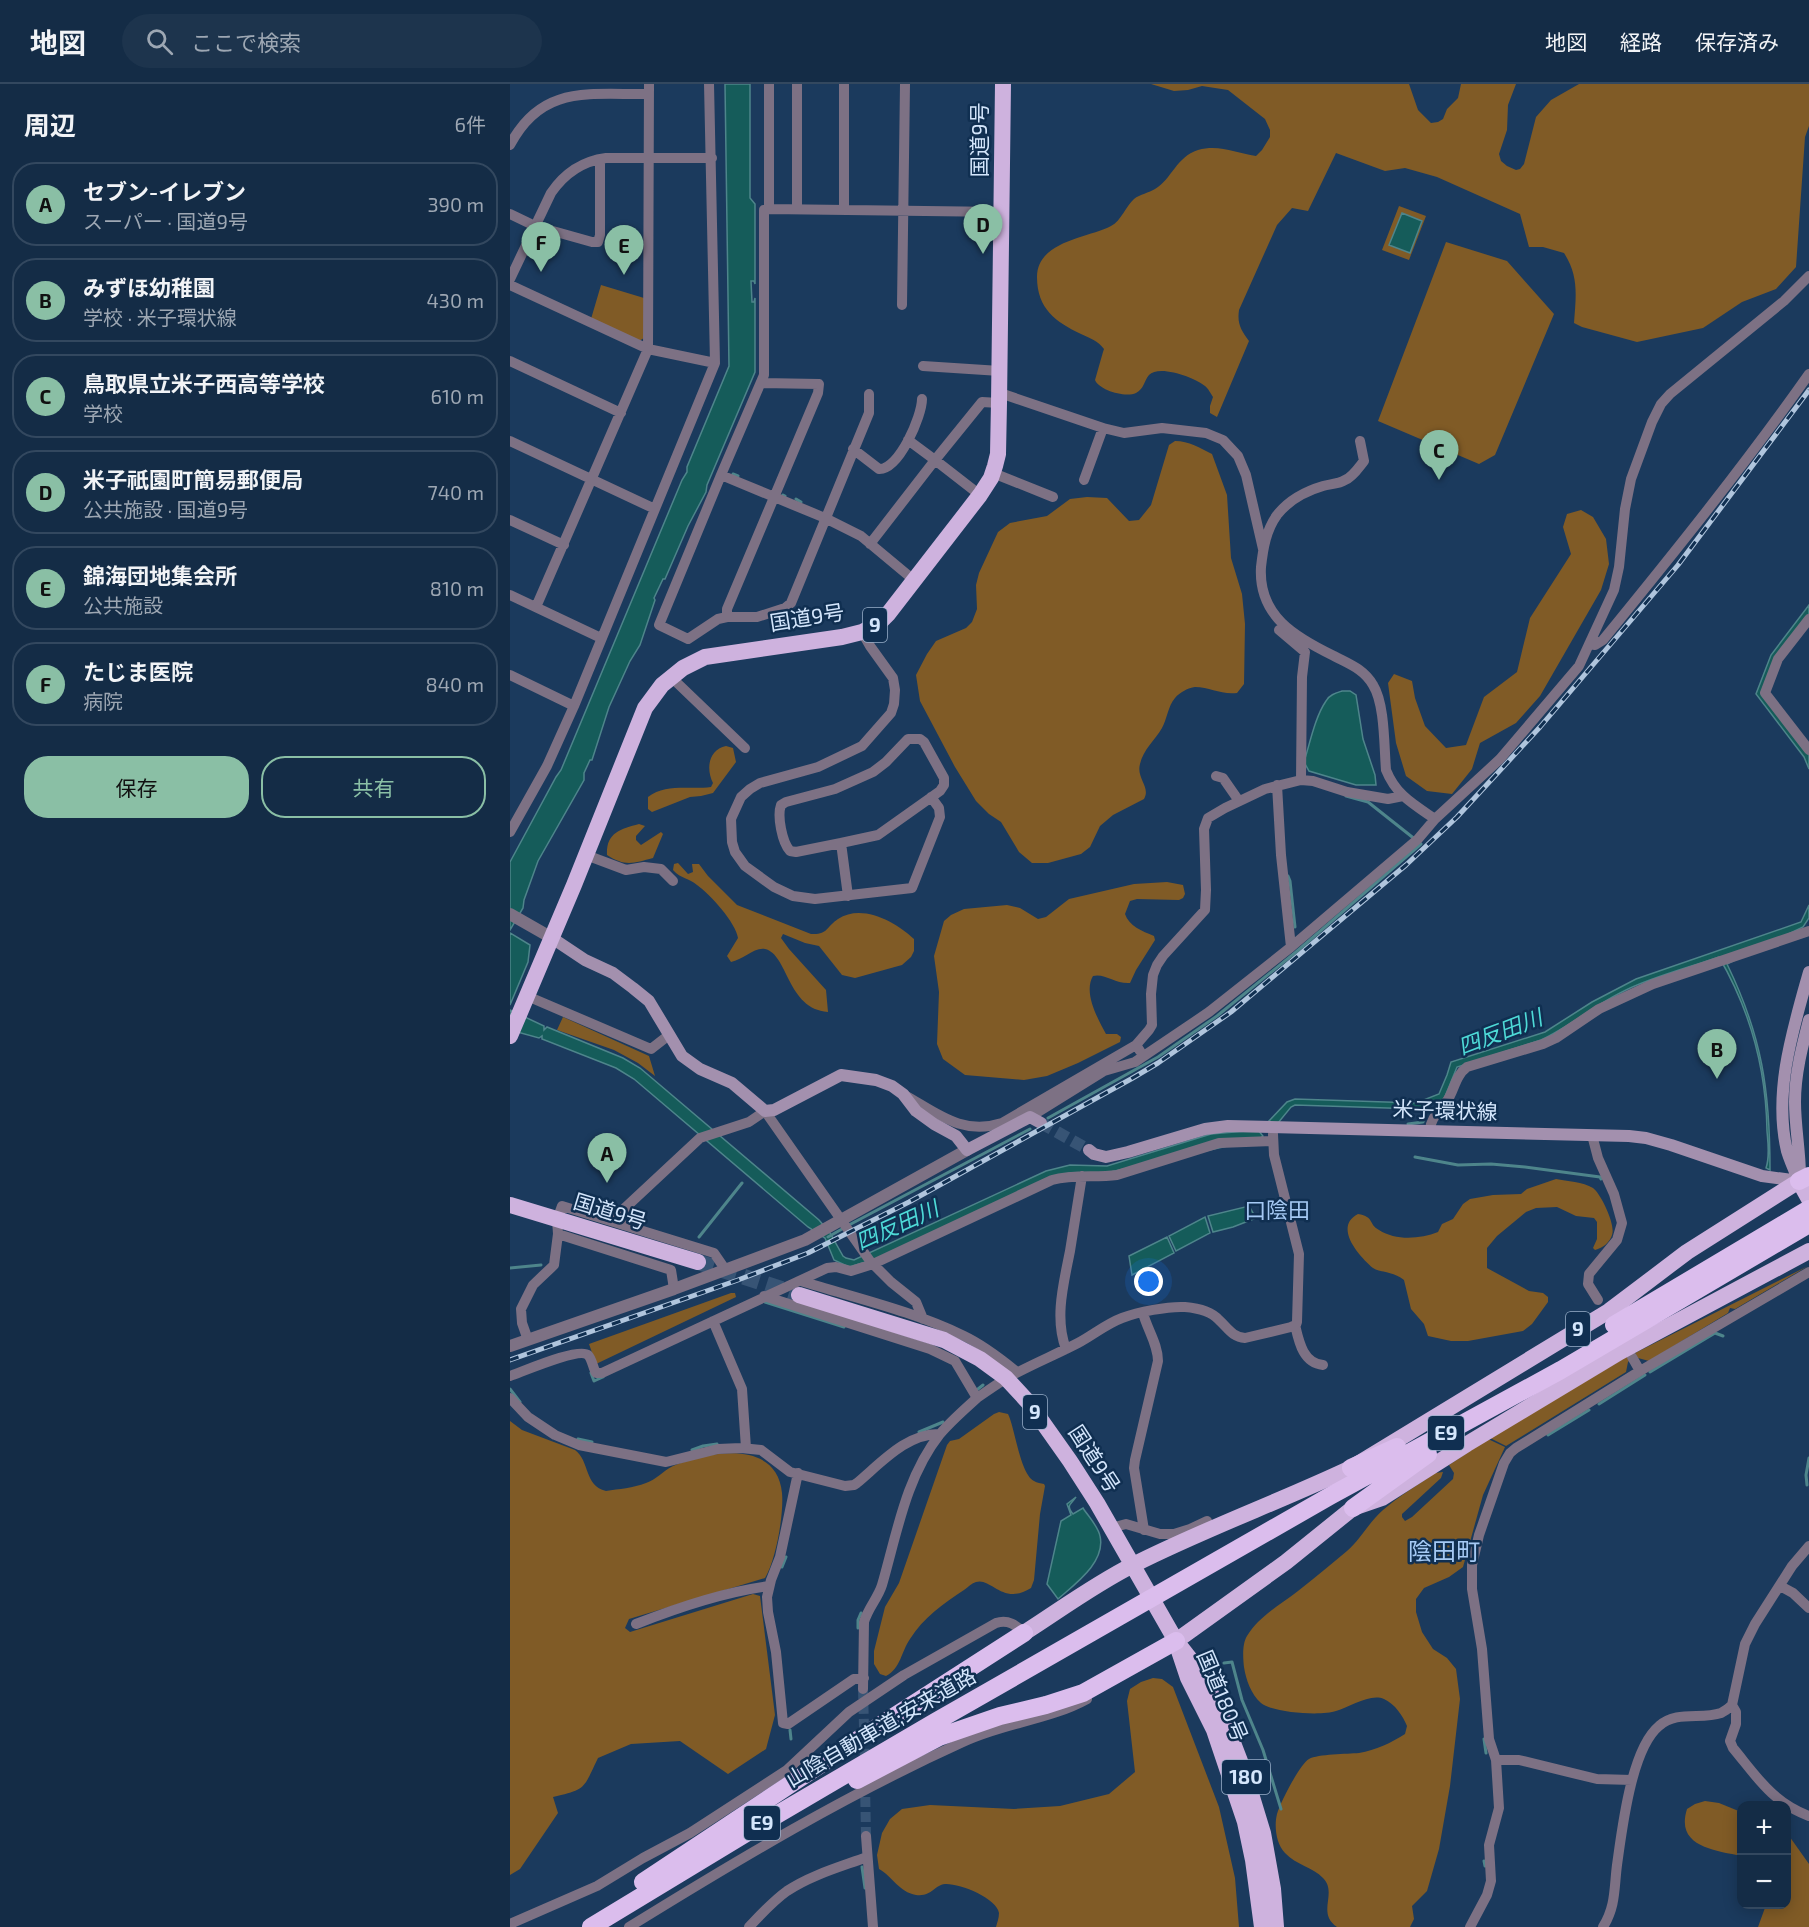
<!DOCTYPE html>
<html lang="ja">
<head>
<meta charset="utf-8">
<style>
  :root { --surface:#142c46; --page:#1d344d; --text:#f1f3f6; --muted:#9da7b3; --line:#33485f; --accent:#8abfa5 }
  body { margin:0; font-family:"Exo 2","Noto Sans JP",sans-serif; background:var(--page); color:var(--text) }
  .controls { position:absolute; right:18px; bottom:18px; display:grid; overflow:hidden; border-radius:12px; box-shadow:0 3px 15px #0003 }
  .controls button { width:54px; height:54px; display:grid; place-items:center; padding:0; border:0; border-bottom:2px solid var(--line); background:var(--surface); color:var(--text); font:30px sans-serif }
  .you { position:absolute; left:639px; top:1198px; width:21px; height:21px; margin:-15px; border:4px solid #fff; border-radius:50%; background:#1a73e8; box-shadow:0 0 0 9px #1a73e833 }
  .badge { display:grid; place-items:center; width:39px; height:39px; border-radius:50%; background:var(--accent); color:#111; font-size:20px; font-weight:700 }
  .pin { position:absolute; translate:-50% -50px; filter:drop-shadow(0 2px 3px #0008) }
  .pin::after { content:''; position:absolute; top:32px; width:21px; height:18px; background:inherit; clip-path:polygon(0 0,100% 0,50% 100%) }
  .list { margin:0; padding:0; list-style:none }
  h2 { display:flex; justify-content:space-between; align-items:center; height:78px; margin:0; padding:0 24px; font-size:26px }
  h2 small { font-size:20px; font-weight:400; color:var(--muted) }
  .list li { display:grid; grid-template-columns:39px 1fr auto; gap:18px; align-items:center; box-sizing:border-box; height:84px; margin:0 12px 12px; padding:0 12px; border:2px solid var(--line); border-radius:24px }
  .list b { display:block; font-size:22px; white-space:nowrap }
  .list p { margin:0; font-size:20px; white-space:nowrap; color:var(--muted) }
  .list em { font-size:20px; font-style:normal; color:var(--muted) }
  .actions { display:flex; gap:12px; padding:18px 24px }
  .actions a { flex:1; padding:14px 0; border:2px solid var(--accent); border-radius:24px; text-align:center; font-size:21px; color:var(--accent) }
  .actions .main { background:var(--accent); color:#111 }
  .icon { flex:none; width:33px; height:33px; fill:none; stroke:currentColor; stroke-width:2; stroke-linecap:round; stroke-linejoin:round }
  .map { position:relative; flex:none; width:1299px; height:1843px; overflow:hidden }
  header { display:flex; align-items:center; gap:36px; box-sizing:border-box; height:84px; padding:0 30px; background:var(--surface); border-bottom:2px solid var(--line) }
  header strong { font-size:28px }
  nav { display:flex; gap:33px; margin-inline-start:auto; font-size:21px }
  .search { width:420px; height:54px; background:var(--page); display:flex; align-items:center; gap:15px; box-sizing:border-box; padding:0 21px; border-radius:33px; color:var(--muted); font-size:22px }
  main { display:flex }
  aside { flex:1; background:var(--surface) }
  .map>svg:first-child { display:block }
</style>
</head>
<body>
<header>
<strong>地図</strong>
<div class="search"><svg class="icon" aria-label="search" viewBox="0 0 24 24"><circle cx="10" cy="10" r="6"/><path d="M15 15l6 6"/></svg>ここで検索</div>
<nav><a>地図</a><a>経路</a><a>保存済み</a></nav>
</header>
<main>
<aside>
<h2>周辺<small>6件</small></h2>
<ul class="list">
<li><span class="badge">A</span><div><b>セブン-イレブン</b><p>スーパー · 国道9号</p></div><em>390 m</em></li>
<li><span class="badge">B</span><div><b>みずほ幼稚園</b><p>学校 · 米子環状線</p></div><em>430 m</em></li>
<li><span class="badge">C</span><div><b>鳥取県立米子西高等学校</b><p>学校</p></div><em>610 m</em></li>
<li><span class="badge">D</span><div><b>米子祇園町簡易郵便局</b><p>公共施設 · 国道9号</p></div><em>740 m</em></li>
<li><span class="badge">E</span><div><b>錦海団地集会所</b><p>公共施設</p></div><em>810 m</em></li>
<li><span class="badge">F</span><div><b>たじま医院</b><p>病院</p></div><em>840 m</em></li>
</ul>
<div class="actions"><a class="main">保存</a><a>共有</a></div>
</aside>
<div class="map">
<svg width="1299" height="1843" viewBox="0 0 1299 1843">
  <rect width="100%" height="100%" fill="#1b3a5d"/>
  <path fill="#805b26" d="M641,0H899L908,26L921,39L928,38L933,35L937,25L948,14L951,0H1006L998,21L997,46L989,70L991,77L997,82L1006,86L1010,85L1014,80L1026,33L1041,16L1069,0H1299V42L1295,53L1286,183L1266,205L1232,218L1193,244L1127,258L1072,243L1064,239C1066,212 1069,192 1054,169L1033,163H1019L1010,130L927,93L895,84L875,87L826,69L798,127L782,124L767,141L729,226C727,240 731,246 739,257L707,333L700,329V322L703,313C701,310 698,304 695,302C686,294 649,280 639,291C634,297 634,305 626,309C615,314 589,306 585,296L593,268L594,265C588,257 580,254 571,250C546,238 527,225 527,193C527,157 578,154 601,142C611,137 616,122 624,115C630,110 639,109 645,105C662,95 666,73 688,66C709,60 726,69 746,72L752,66L760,53V46L755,35L718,6L692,2L678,6L664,7Z
    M889,122L916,132L899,176L872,166Z
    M936,158L997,177L1044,230L985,371L969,380L868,337Z
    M91,201L134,214V254L129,257L81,235Z
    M665,357C679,357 690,364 702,370L717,411L721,474L732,510L735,540L734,600L727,609C711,611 700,603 685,603C678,604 670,608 665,614C658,622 657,635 652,644C645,656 633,666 630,680C626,694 641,703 634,715L603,731L590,742L580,763L571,770L538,779H522L509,768L491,738L479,730L466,717L445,683L410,617L406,591L417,570L426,557L456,544L462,538L467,525L466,501L469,489L488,448L500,439L537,432L560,415L577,413L597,414L619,437L629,436L641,421L659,361Z
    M1071,426L1083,433L1096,455L1099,480L1091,506L1030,612L1006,639L970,659L962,685L942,710L917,707L896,692L886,659L878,599L884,590L902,597L905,614L915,642L936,664L956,661L974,613L1007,588L1020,534L1061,470L1053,443L1057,430Z
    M216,662L223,664L226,678L203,709L191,712L180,713L142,728L138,725V713C156,699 180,706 201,703L203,699C196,685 198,666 216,662Z
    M129,740L135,742L126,752V756L131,761L151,748L153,750L143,774C124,779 115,783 97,771C96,749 110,745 129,740Z
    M168,779L178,790L183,788L182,780H189L198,792L227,821L301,850C318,851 316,843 328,835C352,819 386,838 404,855V867L401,873L392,881L345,894L332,891L309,862L295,859L273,850L271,854L279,865L316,906L318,928C277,925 278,870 255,865C244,863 233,876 221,878L217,872L228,854C226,839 200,810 187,801C179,794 171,795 163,786L164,780Z
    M657,798L673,801L675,810L673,814L669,816L627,815L620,817L615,830C619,842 632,847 644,852L645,856L626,886L620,899C605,900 595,889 583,892C573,909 588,935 596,950H607L611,953L610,958L568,979L537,992L514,996L455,991L433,975L427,960L429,908L424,872L434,837L441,831L454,825L497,821L510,824L528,835L536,833L559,815L624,800Z
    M53,933L139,972L145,992L128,979L104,966L47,946Z
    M1046,1095C1057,1097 1073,1098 1083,1104C1091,1110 1106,1141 1102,1151C1100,1158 1093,1164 1085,1166L1083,1164L1087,1155V1138L1084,1134L1066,1132L1047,1123L1026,1124L1016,1128L987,1152L977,1164V1184L1019,1207L1033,1209L1038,1213V1218L1022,1240L1013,1247L958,1257H941L918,1252L914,1240L901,1225L894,1196C883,1187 871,1189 863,1184C849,1172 823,1143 848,1130C865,1133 858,1140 869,1146C886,1157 910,1155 928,1148L932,1140L943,1135L953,1120L960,1115L983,1111L1011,1110L1017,1105Z
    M1298,1182L1225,1225L1220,1224L1218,1229L1139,1277L1128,1274L1125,1269Z
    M221,1209H225L226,1213L86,1280L79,1260Z
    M1118,1272L1120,1276L1118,1278L1116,1288L996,1362L980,1354Z
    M489,1328L498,1330C505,1344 510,1390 524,1397C527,1399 531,1399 534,1400L535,1402L530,1430L524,1496L521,1504C493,1522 481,1493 466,1498C462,1499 458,1503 454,1506C434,1519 413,1534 400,1555C391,1568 391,1584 376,1592L370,1590L364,1580V1567L375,1523L389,1499L437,1361L440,1357L449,1355L484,1330Z
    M0,1337L12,1346L65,1366C80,1377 74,1402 96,1407C109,1405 123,1404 136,1399C146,1396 153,1387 163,1382C199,1367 267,1355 272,1409C274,1430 266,1476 255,1494L119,1535L115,1544L120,1548L243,1510L250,1512L265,1631L256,1665L218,1690L170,1657L121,1660L88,1674C73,1705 77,1705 43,1713L48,1729L10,1785L0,1791Z
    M978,1355L995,1363L973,1411L953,1483L939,1493L914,1504L906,1515V1528L912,1548L923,1565L937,1574L946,1585L950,1615L940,1702L929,1765L917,1807L902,1822L904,1835L900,1843H827C806,1829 828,1809 813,1794C803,1783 786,1781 775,1769C766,1760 764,1742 767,1730C770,1719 790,1680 799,1675C808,1670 837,1670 849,1669C866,1666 881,1659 895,1650L897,1642C893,1632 885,1620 874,1615C860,1609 840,1623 826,1627C812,1632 763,1629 751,1619C741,1610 736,1596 734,1583C733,1574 732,1560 737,1552C749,1532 770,1521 788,1507C805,1494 821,1480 837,1467C851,1455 859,1438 873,1426C889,1412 908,1401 925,1389L933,1388L931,1394L892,1430V1433L895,1437L902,1433L943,1395L944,1389L939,1381Z
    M643,1594L652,1595L663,1603L709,1723L725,1794L729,1843H486C487,1839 489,1834 489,1829C487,1814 449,1799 435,1800C424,1801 422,1813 406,1811C389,1808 383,1793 369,1785L367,1771L372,1749L380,1735L392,1725L420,1721L504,1725L550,1722L599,1710L625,1688L617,1617L620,1605L631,1598Z
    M1195,1717L1209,1719L1231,1728V1772C1205,1766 1165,1763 1177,1725L1185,1720Z
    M1277,1749L1299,1780V1843H1248L1256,1821L1276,1820Z"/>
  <path fill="#155c5a" stroke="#4e858b" stroke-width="1.5" d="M215,0H240V114L245,120V200L244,197H241L242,218H244L245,214V288L197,401L196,408L178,442L155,495H153L144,514L145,516L130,561L120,577L99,623L82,676H80L74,689V696L28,777L14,816L13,824L0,846V778L46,693L51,686L172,396L177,388V383L219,282Z
    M892,129L912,137L900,169L879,161Z
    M1299,521V530L1266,574L1251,609L1299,671V685L1294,673L1246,610L1261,571Z
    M832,607H840L846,611L853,655L865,691L866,701H846L799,687L794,678C800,659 805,633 816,617C819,611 826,609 832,607Z
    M1299,821V834L1293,843L1217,880C1252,952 1260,1006 1260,1086L1256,1084C1260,1073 1258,1059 1257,1047C1256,986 1240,926 1209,873C1178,884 1145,892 1116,906C1086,920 1061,942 1031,956L947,983L934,1015L908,1025L785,1021L781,1023L768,1039L758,1038L777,1018L785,1015L906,1019L929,1010L937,991L941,978L1035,948L1082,918L1126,895L1291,838Z
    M0,849L20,861L18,878L0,921Z
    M0,926L34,942V946L37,943L113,974L130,984L309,1136L320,1149L333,1172L336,1174L344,1176L536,1087L560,1081L597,1082L701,1050L748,1046L753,1052L749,1055L596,1089H559L369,1174L339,1183L324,1176L315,1154L298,1143L124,995L106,984L32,955V952L29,954L0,946Z
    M739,1122L746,1134L723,1143L703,1148L698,1132Z
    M695,1133L700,1149L666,1167L659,1152Z
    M657,1153L664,1169L622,1191L619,1172Z
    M566,1413C562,1420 555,1420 563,1430L573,1424C578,1432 588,1442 590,1452C596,1478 565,1500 548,1515L537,1500L551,1437L561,1431L557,1420Z"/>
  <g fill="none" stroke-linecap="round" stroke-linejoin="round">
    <path stroke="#4e858b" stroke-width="3" d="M223,390L228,392
      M273,411L275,412
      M286,415L291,418
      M778,792L780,797L785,843
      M538,1034L648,973L707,932L786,868L911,760L858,718L836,712
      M898,1040L913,1038L916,1020
      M905,1073L948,1081L981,1080L1015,1083L1090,1093L1091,1095
      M339,1141L520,1045
      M189,1153L232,1099
      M318,1153L332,1145
      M0,1184L31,1181
      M255,1218L334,1243
      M1140,1288L1205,1249L1213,1252
      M81,1289L84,1297L93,1293
      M0,1305L10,1318
      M468,1305L473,1301
      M1089,1320L1135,1291
      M409,1348L433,1338
      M1038,1351L1079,1326
      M68,1355L82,1358
      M182,1366L193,1362L207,1360
      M1297,1401L1296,1391L1299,1374
      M272,1483L276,1473
      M348,1544V1536L351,1529
      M714,1579L722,1578L732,1616L753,1666L771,1725
      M280,1646L281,1655
      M974,1655L976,1669
      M974,1777L975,1782
      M352,1783L355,1804"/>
    <path stroke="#375475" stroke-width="10" stroke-dasharray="10 5" stroke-linecap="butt" d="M353,1605L355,1682
      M355,1698L356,1752"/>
    <path stroke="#375475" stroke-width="12" stroke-dasharray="12 6" stroke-linecap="butt" d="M531,1039L579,1066"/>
    <path stroke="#375475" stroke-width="16" stroke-dasharray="16 8" stroke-linecap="butt" d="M188,1178L284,1209"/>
    <path stroke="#7d7184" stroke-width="10" d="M259,0V125L254,126V291L211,391L149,541L178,555L208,535L217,533H247L275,524L281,519L359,329V310
      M334,0V126
      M0,61C32,0 79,11 139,10
      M259,125L493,128
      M287,125V0
      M0,130L25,142L82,158H88L90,151V75
      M0,195L41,109C54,90 73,77 96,74H202
      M0,201L138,265L205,279
      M392,221L395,0
      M0,277L111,329
      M413,282L490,287
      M490,309L593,344L614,349L652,344L696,349L713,356L728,372L736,391L753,465
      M398,356L425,376L472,318L489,319
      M0,357L145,425
      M850,357L854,377C849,383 843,393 835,396C829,400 820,400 813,402C796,407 778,417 767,431C756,446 753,465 751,483C748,532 785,553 824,572C839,580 854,585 863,601C875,620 874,662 876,686C886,711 903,720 925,735
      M343,365L369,385C389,386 412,332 412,315
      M483,389L543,413
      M211,391L315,434L351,452L405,497
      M574,396L593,344
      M0,436L54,461
      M360,460L425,376L470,411
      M0,511L91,554
      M26,523L138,265L139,0
      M217,533V525L308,309L309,300L251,299
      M1299,535L1268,575L1255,609L1299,666
      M769,546L795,568L792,593L791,696
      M352,548L360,562L383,594L385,606L384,620L381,629L352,662L308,683L250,699L240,705L231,713L221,735L222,758L225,768L235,782L264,803L283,812L305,815L402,804L430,733L429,724L421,713
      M1079,560L1085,561L1093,556C1164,469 1234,382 1299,290
      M0,591L64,622
      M162,594L235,664
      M706,692L713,694L729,717
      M767,701L771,771L781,863
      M0,748L37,682L64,622L205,279L199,0
      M331,759L286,768L280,767C272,758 267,732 271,721L276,718L325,705L363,688L376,678L398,655H410L414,658L434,694V701L430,707L368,751L331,759L338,812
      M76,771L116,786L134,783L151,785L163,797
      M17,912L141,965L159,951
      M626,961L639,946L642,941L641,910L643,891L647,881L653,872L695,826L696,806L694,745L698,734L715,724L755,705L791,696L803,697L837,708L878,715L893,712
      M393,1010C427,1029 452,1052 492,1039L626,961L630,967
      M520,1033L594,987L625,978L699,928L781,863L908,755L925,735L990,675L1069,582L1104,506L1109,483L1115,425L1121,395L1142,338L1151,320L1160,310L1274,217L1299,192
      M920,1046C921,1032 930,1028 937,1017C945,1005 945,992 957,983L1033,960L1046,954L1089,925L1143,900L1299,847
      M1082,1051L1088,1074L1104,1110L1112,1139L1107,1156L1079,1190L1078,1200L1088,1216
      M102,1136L190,1054L239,1038L255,1027L360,1177L381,1198L406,1218L413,1235
      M48,1150L161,1186L164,1205
      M291,1197C345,1214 403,1227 454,1252C473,1261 491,1275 507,1288
      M254,1212L420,1265L445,1277L467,1314C477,1307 487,1300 497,1294C520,1281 545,1271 568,1259C583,1251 596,1240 612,1234C628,1228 658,1222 675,1223C687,1224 701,1227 709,1236C718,1244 722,1253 735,1254L781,1243L786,1241L787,1238L789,1170L764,1071L763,1050
      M633,1229C637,1245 648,1260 648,1277L625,1376L624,1384L634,1446
      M203,1237L232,1305L236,1364
      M785,1241C789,1258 793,1279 813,1281
      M18,1256L12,1239L11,1225L23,1201L44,1181L48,1150L47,1136L52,1122L204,1169L215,1185
      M556,1265C544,1234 554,1198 560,1167C564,1142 568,1117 572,1092
      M1122,1273L1130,1287
      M0,1292C12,1288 69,1263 78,1271C82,1275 83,1284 86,1289H92L317,1184L326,1183L341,1187L363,1180L542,1096C564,1090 585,1094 607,1091L709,1059L763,1057
      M0,1314L18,1333L45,1351L69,1361L156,1378L208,1365L231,1364L251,1366L280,1388L335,1402L344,1401L347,1399C371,1379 397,1349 430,1350
      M288,1389L270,1473L261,1496L257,1513L258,1528L266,1568L273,1639L278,1640L344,1595L354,1594
      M601,1444L616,1440L650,1450H664L680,1445L697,1437
      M1299,1462L1282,1482L1245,1540L1235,1560L1222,1621L1226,1628V1640L1220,1657L1223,1664C1247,1693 1262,1718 1299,1732
      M1270,1502L1283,1509L1299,1524
      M126,1540C169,1523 213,1508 259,1502
      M353,1605L354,1538C358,1524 368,1514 372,1501C387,1449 396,1393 430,1350C441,1337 455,1325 467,1314
      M986,1676H1009L1087,1695L1122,1696
      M356,1752L363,1843
      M0,1840L87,1802L133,1774L180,1749L277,1686L339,1628L394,1591L486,1539C498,1535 506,1541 514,1549
      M119,1843C229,1775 336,1711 453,1658C493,1639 539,1636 577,1615
      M239,1843C251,1830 263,1817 277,1807C301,1791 330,1783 357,1773
      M960,1843L977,1811L981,1797L979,1761L989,1724L986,1676L979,1655L972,1565L962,1505V1481L969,1451L994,1379L1000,1369L1006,1364L1130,1287L1299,1188
      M1093,1843C1106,1822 1104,1804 1107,1781C1112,1746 1121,1665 1149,1642C1167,1626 1191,1636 1211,1629C1215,1627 1219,1624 1222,1621"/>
    <path stroke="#7d7184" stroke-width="12" d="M0,830L42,854
      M0,1262L164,1205L295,1156L457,1066"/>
    <path stroke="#a390ae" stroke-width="12" d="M42,854L75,876L103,889L123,904L139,917L172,972L190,985L222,999L255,1027L264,1026L331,991L366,996L382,1002L393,1010L406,1027L424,1040L446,1052L457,1066L520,1033L531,1039
      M579,1066L584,1070L596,1073L618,1068L695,1045L718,1042L1119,1052L1136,1054L1161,1061L1252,1092L1289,1097
      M1290,1092C1290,1067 1285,1043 1285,1018C1285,990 1292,963 1299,936
      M1289,1097C1285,1088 1280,1077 1277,1067C1263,1008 1283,945 1299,888"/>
    <path stroke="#ceb2de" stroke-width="16" d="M0,952L64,801L135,624L152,601L173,584L195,573L332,553L352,548L369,539L378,530L470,411L481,394L485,382L488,370L489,319L493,0
      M0,1121L188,1178
      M289,1211L434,1256L470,1275L496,1294L519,1319L560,1377L587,1419L666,1557L691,1589L717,1643L735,1690L753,1749L763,1805L766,1843
      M514,1549C550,1526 585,1500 623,1481C694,1445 769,1418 841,1384L1099,1227L1177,1168L1289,1097L1299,1115
      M666,1557L776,1478L843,1424L872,1414L957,1360L1110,1268L1299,1167
      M669,1567L678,1594L704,1646L735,1738L743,1776L752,1843"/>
    <path stroke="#dbbded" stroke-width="18" d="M1289,1097L1299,1092
      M1104,1241L1299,1125
      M841,1384L887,1363
      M843,1424L918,1370
      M347,1696L429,1653L490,1632L536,1621L573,1609L666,1557
      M133,1798L329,1668L514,1549
      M81,1843L251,1740L425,1638L820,1412L1051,1286L1299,1140"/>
    <g stroke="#b0c5dd" stroke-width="5">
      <path id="rail" d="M0,1276L228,1196L298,1169L399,1118L621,995L648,979L721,928L896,781L947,733L1030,643L1168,481L1299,306"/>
    </g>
    <use href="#rail" stroke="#102f51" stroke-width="3" stroke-dasharray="9" stroke-linecap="butt"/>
  </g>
  <g text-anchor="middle" stroke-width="5" stroke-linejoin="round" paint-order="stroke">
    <g fill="#102f51" stroke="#99afc9" stroke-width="1.5">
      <rect x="353" y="524" width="24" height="34" rx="4.5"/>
      <rect x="1056" y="1228" width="24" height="34" rx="4.5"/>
      <rect x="513" y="1311" width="24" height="34" rx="4.5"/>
      <rect x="918" y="1332" width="36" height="34" rx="4.5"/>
      <rect x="712" y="1676" width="48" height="34" rx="4.5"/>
      <rect x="234" y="1722" width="36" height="34" rx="4.5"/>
    </g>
    <g font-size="20" font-weight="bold" fill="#d4e6fc">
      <text x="365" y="548">9</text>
      <text x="1068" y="1252">9</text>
      <text x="525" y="1335">9</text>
      <text x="936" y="1356">E9</text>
      <text x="736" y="1700">180</text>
      <text x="252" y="1746">E9</text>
    </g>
    <g font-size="21" fill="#d4e6fc" stroke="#102f51">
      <text transform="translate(470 56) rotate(-90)" y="7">国道9号</text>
      <text transform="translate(297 534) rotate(-9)" y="7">国道9号</text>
      <text transform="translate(935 1027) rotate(2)" y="7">米子環状線</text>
      <text transform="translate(100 1128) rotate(17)" y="7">国道9号</text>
      <text transform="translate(584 1375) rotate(57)" y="7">国道9号</text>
      <text transform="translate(712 1612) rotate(67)" y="7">国道180号</text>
      <text transform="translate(371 1644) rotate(-30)" y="7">山陰自動車道;安来道路</text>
    </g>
    <g font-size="22" font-style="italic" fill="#4edad7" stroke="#102f51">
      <text transform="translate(990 948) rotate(-21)" y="8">四反田川</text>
      <text transform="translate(387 1141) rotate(-24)" y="8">四反田川</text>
    </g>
    <g font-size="22" fill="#a5c9f4" stroke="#102f51">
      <text x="767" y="1134">口陰田</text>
    </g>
    <g font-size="24" fill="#a5c9f4" stroke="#102f51">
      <text x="934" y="1476">陰田町</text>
    </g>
  </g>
</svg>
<div class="controls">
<button>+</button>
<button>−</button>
</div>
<div class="you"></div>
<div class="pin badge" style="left:97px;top:1099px">A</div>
<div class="pin badge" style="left:1207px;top:995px">B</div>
<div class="pin badge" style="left:929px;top:396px">C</div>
<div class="pin badge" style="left:473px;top:170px">D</div>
<div class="pin badge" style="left:114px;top:191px">E</div>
<div class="pin badge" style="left:31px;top:188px">F</div>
</div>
</main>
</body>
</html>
